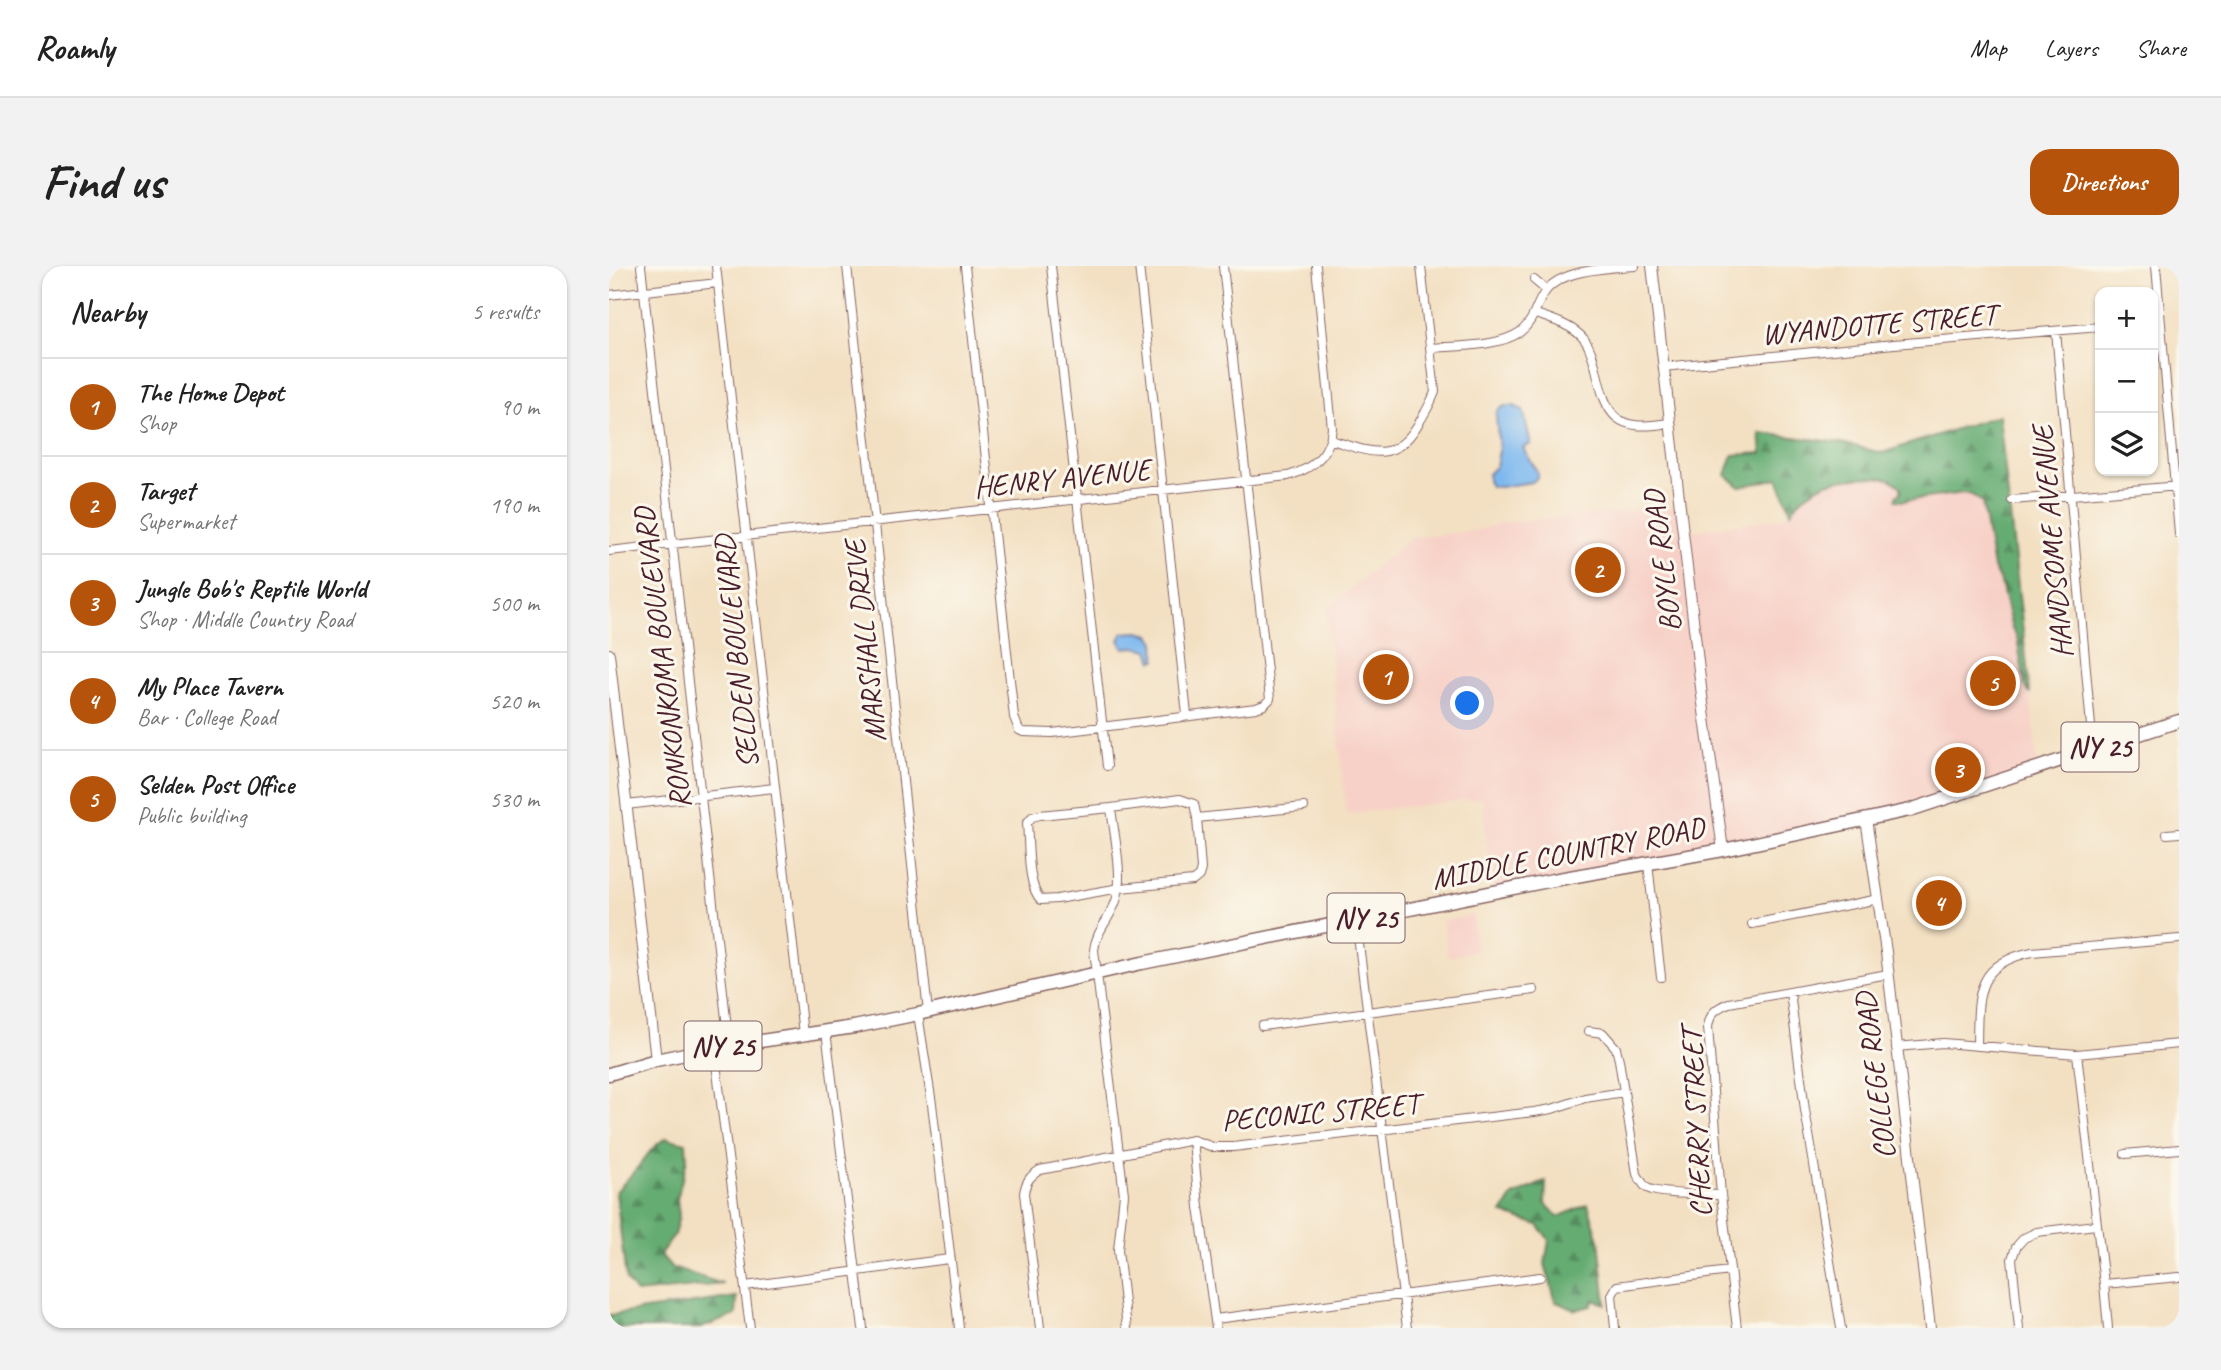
<!DOCTYPE html>
<html lang="en">
<head>
<meta charset="utf-8">
<style>
  :root { --surface:#fff; --page:#f2f2f2; --text:#222; --muted:#767676; --line:#e0e0e0; --accent:#b45309 }
  body { margin:0; font-family:Caveat,sans-serif; background:var(--page); color:var(--text) }
  .controls { position:absolute; right:21px; top:21px; display:grid; overflow:hidden; border-radius:14px; box-shadow:0 2px 5px #0004 }
  .controls button { width:63px; height:63px; display:grid; place-items:center; padding:0; border:0; border-bottom:2px solid var(--line); background:var(--surface); color:var(--text); font:35px sans-serif }
  .you { position:absolute; left:859px; top:438px; width:24px; height:24px; margin:-18px; border:5px solid #fff; border-radius:50%; background:#1a73e8; box-shadow:0 0 0 10px #1a73e833 }
  .badge { display:grid; place-items:center; width:46px; height:46px; border-radius:50%; background:var(--accent); color:#fff; font-size:23px; font-weight:700 }
  .pin { position:absolute; translate:-50% -50%; border:4px solid #fff; box-shadow:0 2px 7px #0006 }
  .list { margin:0; padding:0; list-style:none }
  h2 { display:flex; justify-content:space-between; align-items:center; height:91px; margin:0; padding:0 28px; font-size:30px }
  h2 small { font-size:23px; font-weight:400; color:var(--muted) }
  .list li { display:grid; grid-template-columns:46px 1fr auto; gap:21px; align-items:center; box-sizing:border-box; height:98px; padding:0 28px; border-top:2px solid var(--line) }
  .list b { display:block; font-size:26px; white-space:nowrap }
  .list p { margin:0; font-size:23px; white-space:nowrap; color:var(--muted) }
  .list em { font-size:23px; font-style:normal; color:var(--muted) }
  .icon { flex:none; width:38px; height:38px; fill:none; stroke:currentColor; stroke-width:2; stroke-linecap:round; stroke-linejoin:round }
  .map { position:relative; flex:none; width:1570px; height:1062px; overflow:hidden; border-radius:21px }
  header { display:flex; align-items:center; gap:42px; box-sizing:border-box; height:98px; padding:0 35px; background:var(--surface); border-bottom:2px solid var(--line) }
  header strong { font-size:33px }
  nav { display:flex; gap:38px; margin-inline-start:auto; font-size:24px }
  .intro { display:flex; align-items:center; justify-content:space-between; box-sizing:border-box; height:168px; padding:0 42px }
  h1 { margin:0; font-size:49px }
  .button { padding:18px 32px; border-radius:21px; background:var(--accent); color:#fff; font-size:24px; font-weight:700 }
  main { display:flex; gap:42px; padding:0 42px }
  aside { flex:1; background:var(--surface); border-radius:21px; box-shadow:0 2px 5px #0004 }
  .map>svg:first-child { display:block }
</style>
</head>
<body>
<header>
<strong>Roamly</strong>
<nav><a>Map</a><a>Layers</a><a>Share</a></nav>
</header>
<div class="intro"><h1>Find us</h1><a class="button">Directions</a></div>
<main>
<aside>
<h2>Nearby<small>5 results</small></h2>
<ul class="list">
<li><span class="badge">1</span><div><b>The Home Depot</b><p>Shop</p></div><em>90 m</em></li>
<li><span class="badge">2</span><div><b>Target</b><p>Supermarket</p></div><em>190 m</em></li>
<li><span class="badge">3</span><div><b>Jungle Bob's Reptile World</b><p>Shop · Middle Country Road</p></div><em>500 m</em></li>
<li><span class="badge">4</span><div><b>My Place Tavern</b><p>Bar · College Road</p></div><em>520 m</em></li>
<li><span class="badge">5</span><div><b>Selden Post Office</b><p>Public building</p></div><em>530 m</em></li>
</ul>
</aside>
<div class="map">
<svg width="1570" height="1062" viewBox="0 0 1570 1062">
  <defs>
    <pattern id="forest-firs" width="22" height="20" patternUnits="userSpaceOnUse" patternTransform="scale(1.75)"><rect width="22" height="20" fill="#65ac72"/><path d="M5 1l3.5 6h-7zM16 11l3.5 6h-7z" fill="#558b5e"/></pattern>
  </defs>
  <rect width="100%" height="100%" fill="#fbf7ec"/>
  <filter id="ink" filterUnits="userSpaceOnUse"><feTurbulence type="fractalNoise" baseFrequency=".0143" numOctaves="2"/><feDisplacementMap in="SourceGraphic" scale="14" xChannelSelector="R" yChannelSelector="G"/><feConvolveMatrix kernelMatrix="1 2 1 2 8 2 1 2 1" color-interpolation-filters="sRGB"/></filter>
  <filter id="wash" filterUnits="userSpaceOnUse"><feTurbulence type="fractalNoise" baseFrequency=".00686" numOctaves="4" result="noise"/><feDisplacementMap in="SourceGraphic" scale="28" xChannelSelector="R" yChannelSelector="G"/><feGaussianBlur stdDeviation="1.57" result="paint"/><feColorMatrix in="noise" values="0 0 0 0 0 0 0 0 0 0 0 0 0 0 0 0 0 1.4 0 .05"/><feComposite in="paint" operator="in"/></filter>
  <g filter="url(#wash)">
    <rect width="100%" height="100%" fill="#f3e0c2"/>
    <path fill="#f7d1c7" d="M1390,149L1429,502L1301,544L882,627L874,532L737,548L718,352L719,344L724,337L802,272L871,264L890,257L1071,240L1075,266L1170,252L1182,246L1177,201L1273,187Z
      M864,649L868,685L839,691L834,655Z"/>
    <path fill="url(#forest-firs)" stroke="#58664e" stroke-width="2" d="M1390,149L1421,428L1416,420L1408,371L1403,363L1392,317L1384,302L1373,236L1363,229L1355,227L1294,235L1287,234V230L1292,227V221C1291,220 1284,215 1283,214C1269,208 1224,213 1211,220C1198,226 1189,235 1182,246L1169,212L1131,221L1117,209L1124,189L1153,187L1151,167L1233,177L1273,187Z
      M57,872L77,877L78,893L68,933L70,950L65,969L51,988L63,1002L114,1018L27,1027L17,1014L7,926C12,919 17,916 22,909C35,896 41,881 57,872Z
      M937,915L936,937L949,951L979,938L990,974L997,1038L985,1034L982,1040L967,1044L947,1036L936,998L940,974L929,959L893,947L904,930Z
      M128,1031L127,1049L92,1062H0V1049Z"/>
    <path fill="#7db8ef" stroke="#646c8d" stroke-width="2" d="M896,140H905L914,144L922,178L914,182L929,207L927,213L923,216L891,221L882,220L879,215V208L887,200L890,185L887,149L889,144Z
      M529,366L541,369L546,376L547,394L544,395L540,384L525,381L515,382L510,374L514,367Z"/>
  </g>
  <g filter="url(#ink)">
    <g fill="none" stroke-linecap="round" stroke-linejoin="round">
      <g stroke="#856360" stroke-width="10">
        <path id="minor" d="M32,0L120,779
          M107,0L194,768
          M238,0L319,746
          M356,0L405,451L410,464L415,466L443,467L647,442L655,439L661,433L614,0
          M442,0L498,500
          M530,0L578,449
          M1547,0L1570,268
          M925,14L937,24
          M0,29L109,17
          M927,48C944,54 963,59 975,73C982,82 984,92 987,103C998,152 1007,166 1060,157
          M1447,65L1484,483
          M822,82C847,80 890,81 911,66C926,55 926,39 936,26C952,3 1001,2 1026,0
          M1054,101L1285,78L1491,61
          M722,174C759,185 784,199 808,160C815,149 821,139 826,126L812,0
          M1403,234L1570,220
          M0,285L679,210C703,203 721,189 723,162L707,0
          M17,539L165,522
          M502,542L431,549L423,551L418,557C420,577 418,621 432,634L448,633L511,622L584,615L590,610L592,603L588,552L585,538L571,533L502,542C505,569 515,610 507,635C501,653 487,665 485,684L515,928L509,984L518,1062
          M588,552L695,541
          M1558,568L1570,567
          M1039,598L1052,711
          M747,654L798,1062
          M1143,658L1270,633
          M1181,726L1196,844L1232,1062
          M309,748L323,838L350,1062
          M653,760L925,724
          M217,765L254,1062
          M980,765L994,767L1007,782L1010,794L1028,908C1031,913 1034,919 1038,922C1050,929 1096,928 1112,929
          M1368,780C1369,730 1365,698 1423,686L1570,673
          M1287,781L1334,777L1468,788L1570,778
          M105,782L141,1062
          M1468,788L1495,1018L1499,1062
          M584,874L590,941L607,1062
          M1516,888L1570,883
          M1495,1018L1570,1011
          M136,1020L340,993
          M606,1053L931,1011
          M431,1062L415,927C417,915 421,910 431,904L584,874L604,881H624L925,846L943,843L976,832L1015,826
          M1006,1062L1003,1029L1008,1020L1120,1005
          M1128,1062L1112,929L1099,761C1101,747 1107,742 1120,737L1279,708
          M1410,1062L1403,993L1407,981L1415,972L1428,966L1487,959"/>
      </g>
      <g stroke="#856360" stroke-width="12">
        <path id="tertiary" d="M1043,0L1093,430L1114,584
          M0,388L47,794
          M1257,553L1277,686L1321,1062"/>
      </g>
      <g stroke="#856360" stroke-width="15">
        <path id="primary" d="M0,808L47,794L105,782L245,761L309,748L533,697L944,614L1114,584L1301,544L1570,455"/>
      </g>
      <use href="#minor" stroke="#fff" stroke-width="8"/>
      <use href="#tertiary" stroke="#fff" stroke-width="10"/>
      <use href="#primary" stroke="#fff" stroke-width="12"/>
    </g>
  </g>
  <g text-anchor="middle" stroke-width="6" stroke-linejoin="round" paint-order="stroke">
    <g fill="#fbf7ec" stroke="#7f6065" stroke-width="2">
      <rect x="1452.5" y="456.5" width="77" height="49" rx="5"/>
      <rect x="718.5" y="627.5" width="77" height="49" rx="5"/>
      <rect x="75.5" y="755.5" width="77" height="49" rx="5"/>
    </g>
    <g font-size="28" font-weight="bold" fill="#4a1f2b">
      <text x="1491" y="491">NY 25</text>
      <text x="757" y="662">NY 25</text>
      <text x="114" y="790">NY 25</text>
    </g>
    <g font-size="30" fill="#4a1f2b" stroke="#fbf7ec">
      <text transform="translate(1270 58) rotate(-5)" y="10">WYANDOTTE STREET</text>
      <text transform="translate(453 212) rotate(-6)" y="10">HENRY AVENUE</text>
      <text transform="translate(1443 276) rotate(-95)" y="10">HANDSOME AVENUE</text>
      <text transform="translate(1053 295) rotate(-97)" y="10">BOYLE ROAD</text>
      <text transform="translate(256 375) rotate(-96)" y="10">MARSHALL DRIVE</text>
      <text transform="translate(127 386) rotate(-96)" y="10">SELDEN BOULEVARD</text>
      <text transform="translate(53 392) rotate(-97)" y="10">RONKONKOMA BOULEVARD</text>
      <text transform="translate(959 587) rotate(-11)" y="10">MIDDLE COUNTRY ROAD</text>
      <text transform="translate(1266 810) rotate(-97)" y="10">COLLEGE ROAD</text>
      <text transform="translate(711 846) rotate(-5)" y="10">PECONIC STREET</text>
      <text transform="translate(1087 857) rotate(-93)" y="10">CHERRY STREET</text>
    </g>
  </g>
</svg>
<div class="controls">
<button>+</button>
<button>−</button>
<button><svg class="icon" aria-label="layers" viewBox="0 0 24 24"><path d="M12 4l9 5-9 5-9-5zM3 14l9 5 9-5"/></svg></button>
</div>
<div class="you"></div>
<div class="pin badge" style="left:777px;top:411px">1</div>
<div class="pin badge" style="left:989px;top:304px">2</div>
<div class="pin badge" style="left:1349px;top:504px">3</div>
<div class="pin badge" style="left:1330px;top:637px">4</div>
<div class="pin badge" style="left:1384px;top:417px">5</div>
</div>
</main>
</body>
</html>
